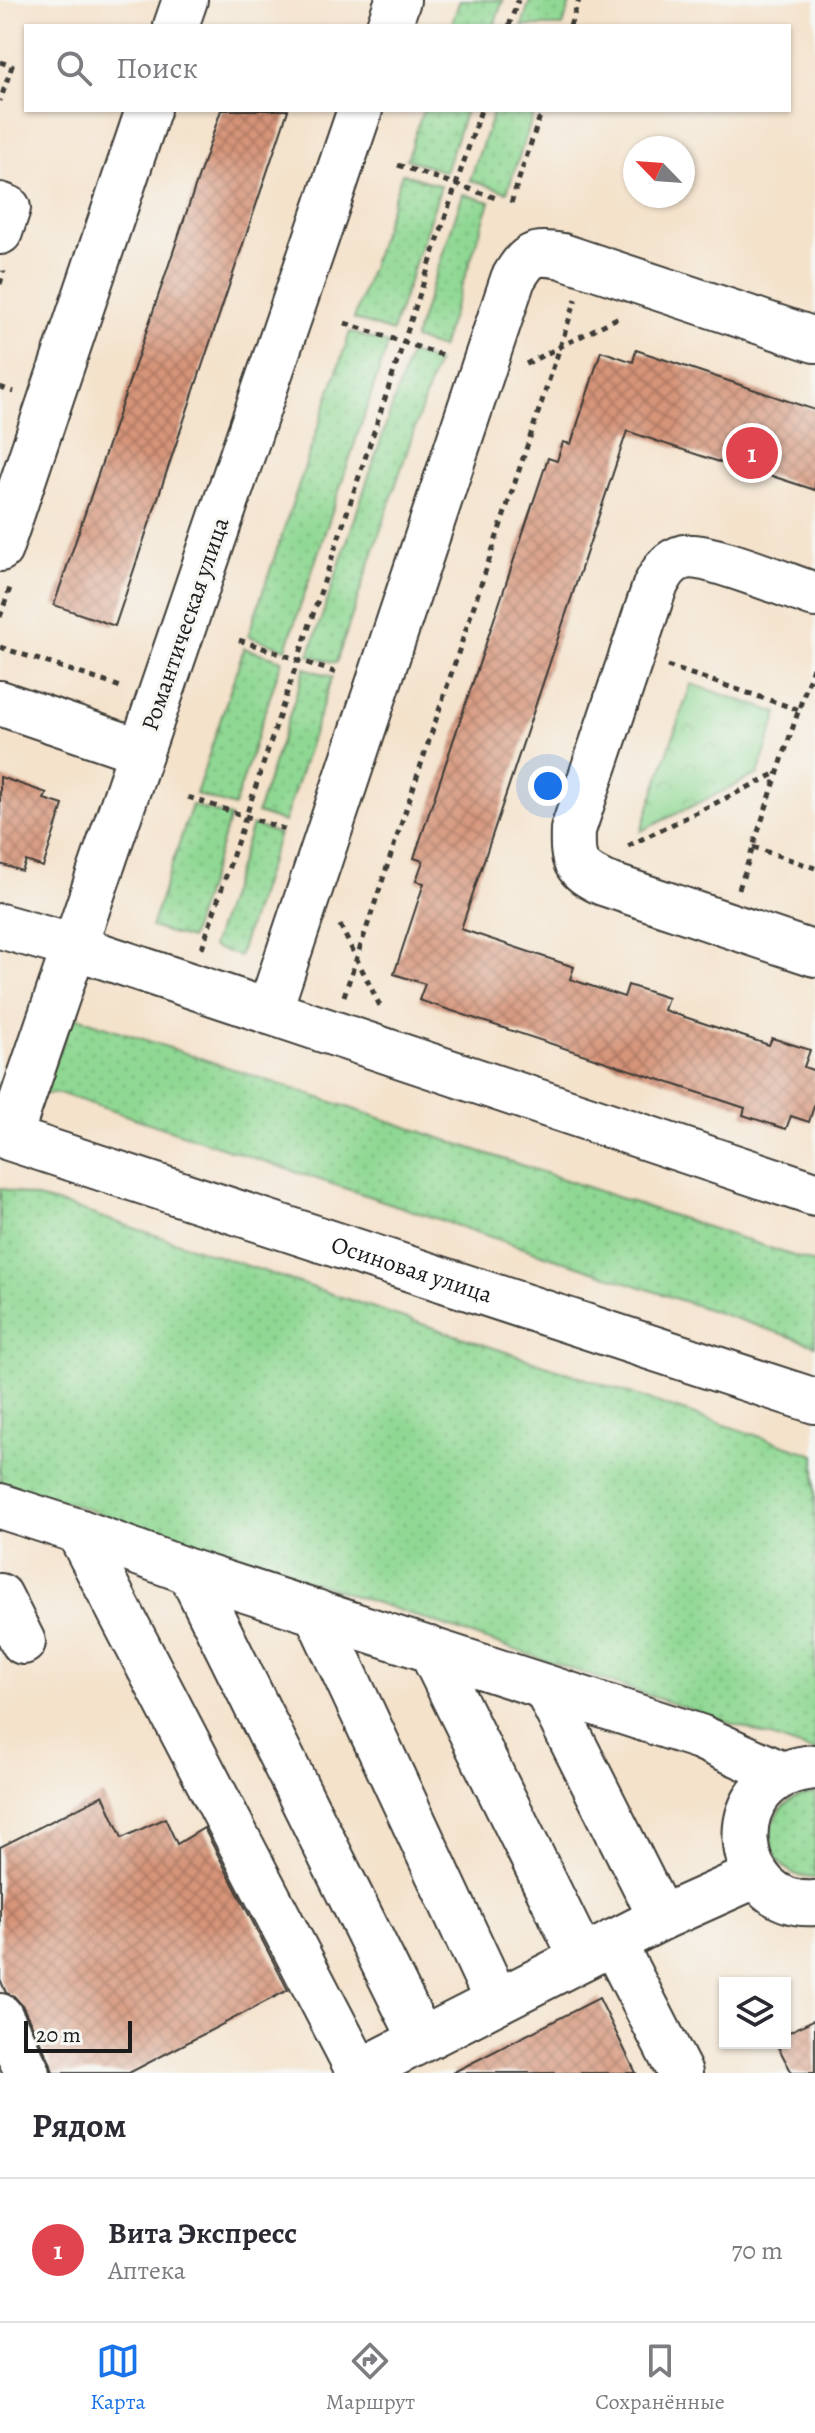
<!DOCTYPE html>
<html lang="ru">
<head>
<meta charset="utf-8">
<style>
  :root { --surface:#fff; --page:#f7f7f7; --text:#2b2b33; --muted:#7c7c81; --line:#e1e1e2; --accent:#1a73e8 }
  body { margin:0; font-family:Alegreya,serif; background:var(--page); color:var(--text) }
  .controls { position:absolute; right:24px; bottom:24px; display:grid; overflow:hidden; border-radius:0px; box-shadow:0 2px 6px #0004 }
  .controls button { width:72px; height:72px; display:grid; place-items:center; padding:0; border:0; border-bottom:2px solid var(--line); background:var(--surface); color:var(--text); font:40px sans-serif }
  .compass { position:absolute; left:623px; top:136px; width:72px; height:72px; border-radius:50%; background:var(--surface); box-shadow:0 2px 6px #0004; rotate:295deg }
  .scale { position:absolute; left:24px; bottom:20px; width:108px; box-sizing:border-box; padding-left:8px; border:4px solid #1c1c1c; border-top:0; font-size:22px; line-height:28px; white-space:nowrap; color:#1c1c1c; -webkit-text-stroke:6px #f6f6f2; paint-order:stroke }
  .you { position:absolute; left:548px; top:786px; width:28px; height:28px; margin:-20px; border:6px solid #fff; border-radius:50%; background:#1a73e8; box-shadow:0 0 0 12px #1a73e833 }
  .badge { display:grid; place-items:center; width:52px; height:52px; border-radius:50%; background:var(--accent); color:#fff; font-size:26px; font-weight:700 }
  .pin { position:absolute; translate:-50% -50%; border:4px solid #fff; box-shadow:0 2px 8px #0006 }
  .list { margin:0; padding:0; list-style:none }
  h2 { display:flex; justify-content:space-between; align-items:center; height:104px; margin:0; padding:0 32px; font-size:34px }
  h2 small { font-size:26px; font-weight:400; color:var(--muted) }
  .list li { display:grid; grid-template-columns:52px 1fr auto; gap:24px; align-items:center; box-sizing:border-box; height:144px; padding:0 32px; border-top:2px solid var(--line) }
  .list b { display:block; font-size:30px; white-space:nowrap }
  .list p { margin:0; font-size:26px; white-space:nowrap; color:var(--muted) }
  .list em { font-size:26px; font-style:normal; color:var(--muted) }
  .icon { flex:none; width:44px; height:44px; fill:none; stroke:currentColor; stroke-width:2; stroke-linecap:round; stroke-linejoin:round }
  .map { position:relative; flex:none; width:815px; height:2073px; overflow:hidden }
  .search { position:absolute; background:var(--surface); box-shadow:0 2px 6px #0004; left:24px; right:24px; top:24px; height:88px; display:flex; align-items:center; gap:20px; box-sizing:border-box; padding:0 28px; border-radius:0px; color:var(--muted); font-size:30px }
  .sheet { height:248px; background:var(--surface) }
  nav { display:flex; justify-content:space-around; align-items:center; box-sizing:border-box; height:112px; border-top:2px solid var(--line); background:var(--surface); font-size:22px; color:var(--muted) }
  nav a { display:grid; justify-items:center; gap:4px }
  nav .on { color:var(--accent) }
  .map>svg:first-child { display:block }
</style>
</head>
<body>
<div class="map">
<svg width="815" height="2073" viewBox="0 0 815 2073">
  <defs>
    <pattern id="grass-dots" width="8" height="8" patternUnits="userSpaceOnUse" patternTransform="scale(2)"><rect width="8" height="8" fill="#8fd893"/><path d="M2 2h.1M6 6h.1" fill="none" stroke="#7bb97e" stroke-width="1.8" stroke-linecap="round"/></pattern>
    <pattern id="park-crowns" width="20" height="18" patternUnits="userSpaceOnUse" patternTransform="scale(2)"><rect width="20" height="18" fill="#8fd893"/><path d="M2 6a3 3 0 1 1 6 0M12 15a3 3 0 1 1 6 0" fill="none" stroke="#7bb97e"/></pattern>
    <pattern id="building-cross-hatch" width="8" height="8" patternUnits="userSpaceOnUse" patternTransform="scale(2)"><rect width="8" height="8" fill="#d69479"/><path d="M0 0l8 8M0 8l8-8" fill="none" stroke="#ad7862"/></pattern>
  </defs>
  <rect width="100%" height="100%" fill="#f6f6f2"/>
  <filter id="ink" filterUnits="userSpaceOnUse"><feTurbulence type="fractalNoise" baseFrequency=".0125" numOctaves="2"/><feDisplacementMap in="SourceGraphic" scale="16" xChannelSelector="R" yChannelSelector="G"/><feConvolveMatrix kernelMatrix="1 2 1 2 8 2 1 2 1" color-interpolation-filters="sRGB"/></filter>
  <filter id="wash" filterUnits="userSpaceOnUse"><feTurbulence type="fractalNoise" baseFrequency=".006" numOctaves="4" result="noise"/><feDisplacementMap in="SourceGraphic" scale="32" xChannelSelector="R" yChannelSelector="G"/><feGaussianBlur stdDeviation="1.8" result="paint"/><feColorMatrix in="noise" values="0 0 0 0 0 0 0 0 0 0 0 0 0 0 0 0 0 1.4 0 .05"/><feComposite in="paint" operator="in"/></filter>
  <g filter="url(#wash)">
    <rect width="100%" height="100%" fill="#f4e2cb"/>
    <path fill="url(#grass-dots)" stroke="#567a58" stroke-width="2" d="M460,0H503L494,26H451Z
      M530,0H571L563,26H522Z
      M423,110H466L445,172L407,159Z
      M494,110H535L507,192L470,180Z
      M402,173L441,186L392,332L354,319Z
      M463,194L490,202L441,348L414,339Z
      M350,332L388,344L286,649L248,636Z
      M410,353L437,362L336,663L309,655Z
      M244,648L282,660L234,807L196,794Z
      M305,668L332,677L284,822L257,813Z
      M192,805L230,817L190,939L151,927Z
      M252,825L279,834L239,956L212,947Z
      M74,1016L815,1263V1345L62,1094H42Z
      M0,1188L71,1207L815,1455V1752L389,1607L0,1481Z
      M815,1793V1878C758,1878 755,1797 815,1793Z"/>
    <path fill="url(#park-crowns)" stroke="#567a58" stroke-width="2" d="M691,684L778,713L758,774L641,831Z"/>
    <g id="blocks">
      <path fill="url(#building-cross-hatch)" d="M221,110H288L115,626L54,605Z
        M636,350L815,410V490L744,467L743,470L627,431L461,929L574,967L570,979L624,997L628,985L668,998L664,1010L769,1045L772,1038L810,1050L804,1067L815,1071V1103L809,1122L791,1116L786,1129L743,1115L745,1108L419,1000L425,984L394,974L424,883L416,881L423,861L414,858L548,458L557,461L563,442L571,444L601,351L633,362Z
        M0,777L47,793L44,799L63,805L43,867L26,861L22,871L0,864Z
        M103,1795L122,1838L165,1818L177,1844L204,1828L288,1990L129,2073H53L50,2062L22,2005L14,1996L6,1993L0,1979V1847Z
        M599,1998L636,2073H452Z
        M815,2019V2073H792L776,2043H785V2034Z"/>
    </g>
  </g>
  <g filter="url(#ink)">
    <use href="#blocks" fill-opacity="0" stroke="#3c3a36" stroke-width="2"/>
    <g fill="none" stroke-linecap="round" stroke-linejoin="round">
      <g stroke="#3c3a36" stroke-width="48">
        <g id="minor">
          <path d="M176,26L185,0"/>
          <path d="M389,26L398,0"/>
          <path id="s1" d="M360,110L9,1138L815,1401"/>
          <path d="M0,205L8,208L0,232"/>
          <path d="M0,549L148,110"/>
          <path d="M815,595C790,587 706,552 684,557C668,561 662,573 655,586L573,830C572,862 574,869 603,883L815,954"/>
          <path d="M0,703L141,751"/>
          <path d="M0,926L75,947L815,1194"/>
          <path d="M269,1012L513,279C528,254 533,251 562,256L815,340"/>
          <path d="M0,1506L78,1531L190,1572L700,1737L782,1774"/>
          <path d="M78,1531L359,2072"/>
          <path d="M190,1572L421,2039"/>
          <path d="M0,1596L23,1642"/>
          <path d="M316,1612L497,2001"/>
          <path d="M430,1649L582,1958"/>
          <path d="M545,1687L661,1918"/>
          <path d="M815,1767C714,1774 731,1910 815,1903"/>
          <path d="M613,1942L680,2073"/>
          <path d="M0,2016L28,2073"/>
          <path d="M357,2073L661,1918L757,1875"/>
        </g>
      </g>
      <path stroke="#3c3a36" stroke-width="5" stroke-dasharray="6 6" stroke-linecap="butt" d="M509,26L518,0
        M570,26L579,0
        M0,62L12,66L0,101
        M398,165L499,199
        M511,203L542,110
        M0,284L4,271
        M345,323L445,356
        M526,364L621,316
        M0,387L14,392
        M0,617L11,585
        M239,640L340,674
        M0,647L121,687
        M667,666L799,710
        M188,797L287,830
        M628,846L777,773
        M753,847L815,868
        M739,889L815,661
        M340,925L380,1006
        M202,948L481,110
        M344,996L576,299"/>
      <use href="#minor" stroke="#fff" stroke-width="44"/>
    </g>
  </g>
  <g text-anchor="middle" stroke-width="6" stroke-linejoin="round" paint-order="stroke">
    <g font-size="24" fill="#1c1c1c" stroke="#f6f6f2">
      <text transform="translate(185 624) rotate(-71)" y="8">Романтическая улица</text>
      <text dy="8" stroke="none"><textPath href="#s1" startOffset="1510">Осиновая улица</textPath></text>
    </g>
  </g>
</svg>
<div class="controls">
<button><svg class="icon" aria-label="layers" viewBox="0 0 24 24"><path d="M12 4l9 5-9 5-9-5zM3 14l9 5 9-5"/></svg></button>
</div>
<svg class="compass" viewBox="-18 -18 36 36"><path d="M0-13l5 13h-10z" fill="#e53935"/><path d="M0 13l5-13h-10z" fill="#7c7c81"/></svg>
<div class="scale">20 m</div>
<div class="you"></div>
<div class="pin badge" style="left:752px;top:453px;background:#e0444e">1</div>
<div class="search"><svg class="icon" aria-label="search" viewBox="0 0 24 24"><circle cx="10" cy="10" r="6"/><path d="M15 15l6 6"/></svg>Поиск</div>
</div>
<section class="sheet">
<h2>Рядом<small></small></h2>
<ul class="list">
<li><span class="badge" style="background:#e0444e">1</span><div><b>Вита Экспресс</b><p>Аптека</p></div><em>70 m</em></li>
</ul>
</section>
<nav>
<a class="on"><svg class="icon" aria-label="map" viewBox="0 0 24 24"><path d="M3 6l6-2 6 2 6-2v14l-6 2-6-2-6 2zM9 4v14M15 6v14"/></svg>Карта</a>
<a><svg class="icon" aria-label="directions" viewBox="0 0 24 24"><path d="M12 3l9 9-9 9-9-9zM9 14v-3h6M13 9l2 2-2 2"/></svg>Маршрут</a>
<a><svg class="icon" aria-label="saved" viewBox="0 0 24 24"><path d="M7 4h10v16l-5-4-5 4z"/></svg>Сохранённые</a>
</nav>
</body>
</html>
